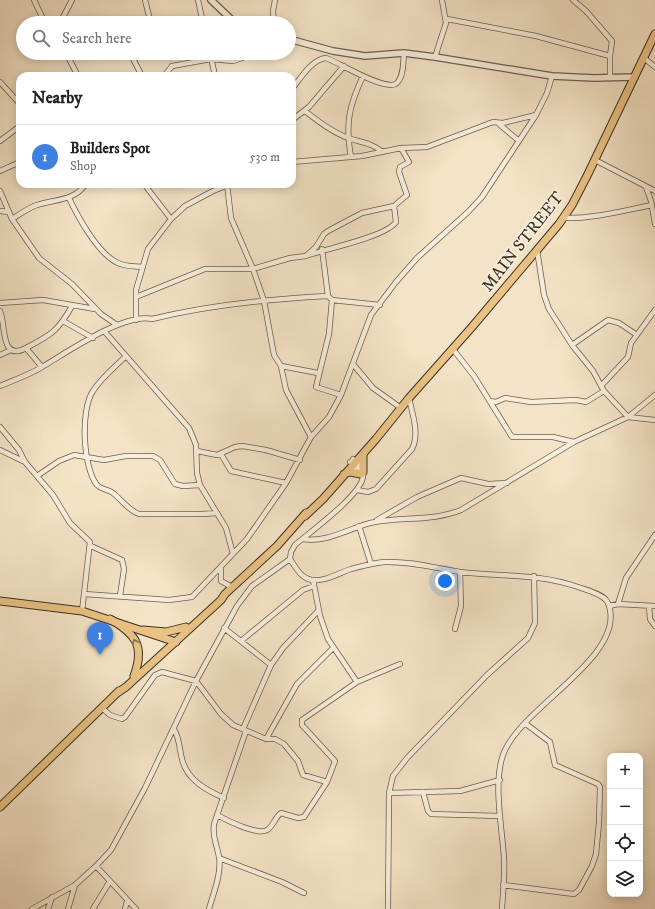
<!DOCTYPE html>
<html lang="en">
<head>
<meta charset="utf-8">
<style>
  :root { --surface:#fff; --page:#f6f6f6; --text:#202124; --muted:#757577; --line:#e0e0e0; --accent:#d93025 }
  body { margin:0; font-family:"IM FELL DW Pica",serif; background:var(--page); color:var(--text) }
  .controls { position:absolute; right:12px; bottom:12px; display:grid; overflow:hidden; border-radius:8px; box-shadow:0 2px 10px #0003 }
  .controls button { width:36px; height:36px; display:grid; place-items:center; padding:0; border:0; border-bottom:1px solid var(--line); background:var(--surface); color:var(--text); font:20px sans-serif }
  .you { position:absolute; left:445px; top:581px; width:14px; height:14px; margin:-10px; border:3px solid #fff; border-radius:50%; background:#1a73e8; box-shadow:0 0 0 6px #1a73e833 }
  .badge { display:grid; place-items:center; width:26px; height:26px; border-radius:50%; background:var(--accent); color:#fff; font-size:13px; font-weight:700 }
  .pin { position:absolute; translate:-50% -33px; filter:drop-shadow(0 1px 2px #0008) }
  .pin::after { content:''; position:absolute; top:21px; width:14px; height:12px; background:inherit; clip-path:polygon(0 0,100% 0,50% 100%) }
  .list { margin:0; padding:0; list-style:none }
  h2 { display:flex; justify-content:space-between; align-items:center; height:52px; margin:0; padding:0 16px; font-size:17px }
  h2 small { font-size:13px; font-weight:400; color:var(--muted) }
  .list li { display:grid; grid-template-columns:26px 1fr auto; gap:12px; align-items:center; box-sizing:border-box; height:64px; padding:0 16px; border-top:1px solid var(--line) }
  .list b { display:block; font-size:15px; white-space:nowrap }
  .list p { margin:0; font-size:13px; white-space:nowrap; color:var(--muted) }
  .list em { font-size:13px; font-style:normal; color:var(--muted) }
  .icon { flex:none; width:22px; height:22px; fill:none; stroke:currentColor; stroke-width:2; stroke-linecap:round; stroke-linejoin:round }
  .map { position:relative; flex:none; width:655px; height:909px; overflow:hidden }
  .search { position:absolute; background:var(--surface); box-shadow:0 2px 10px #0003; left:16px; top:16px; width:280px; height:44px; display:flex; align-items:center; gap:10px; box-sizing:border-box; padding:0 14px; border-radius:22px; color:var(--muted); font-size:15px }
  .panel { position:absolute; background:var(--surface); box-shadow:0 2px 10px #0003; left:16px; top:72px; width:280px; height:116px; border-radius:12px }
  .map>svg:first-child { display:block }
</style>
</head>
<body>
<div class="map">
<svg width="655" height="909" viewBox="0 0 655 909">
  <rect width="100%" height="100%" fill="#f4e3c6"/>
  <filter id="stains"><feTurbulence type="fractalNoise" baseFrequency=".005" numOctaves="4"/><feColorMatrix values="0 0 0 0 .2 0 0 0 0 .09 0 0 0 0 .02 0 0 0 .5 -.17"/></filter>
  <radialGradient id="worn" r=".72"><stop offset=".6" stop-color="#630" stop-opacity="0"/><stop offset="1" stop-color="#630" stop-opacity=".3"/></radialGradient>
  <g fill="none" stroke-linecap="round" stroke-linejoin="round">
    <g stroke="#685e4f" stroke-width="6">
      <path id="minor" d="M34,0L45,23
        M145,0L149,16L146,23
        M198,0L203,23
        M573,0L586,11L612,41L610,56
        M447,19L536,36L610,56V77
        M60,23L72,0
        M274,23L273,11L275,0
        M66,53L78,76
        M130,53L142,76
        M210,53L215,76
        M435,57L446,23L442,0
        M644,58L655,67
        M164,76L172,66L211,59L233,61L256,53
        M0,82L20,104
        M292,89C300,79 312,59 326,58C338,62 387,93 397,83C404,76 403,62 404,53
        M305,111C318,121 332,132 348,138C363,143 369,142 383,152
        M292,120L309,107L344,66
        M499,124L519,141
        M0,141L20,126
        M351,157C345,124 349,106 363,76
        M595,160L655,191
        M292,162L362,156L401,148L427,147L493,122L503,123L536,115
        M0,171L20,162
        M144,184L171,219
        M646,187L651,201L655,224
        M0,191L12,219L39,258L72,284L101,314L117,325
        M69,198C78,217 97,252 116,262C124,267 133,266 143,267
        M0,211L9,212
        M563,218C593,219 622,211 652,205
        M12,219C20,214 28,208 37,205C56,199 74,201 86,184
        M322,249L328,296
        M537,250L544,295L549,309L572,345L593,371L604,391L628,417L655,420
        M309,255C329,248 385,237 396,222L394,206
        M136,297L205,269H253L290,258L306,256L316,247L324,234L328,231L362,213L394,206L407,195L399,172L400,167L409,162L401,148
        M332,300L329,334L316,387L341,395
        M0,303L43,300L95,309
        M0,311C6,325 0,362 26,348L42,367
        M136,320V290L148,249L171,219L185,206L213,191L226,186
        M63,321L93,338
        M105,332L189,428L196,445L197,473L200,485L226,528L233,554
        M572,345L608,320L619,323L637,335
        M26,348C51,335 58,331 72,306
        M452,348L474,376L512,437H553L574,442
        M0,355L11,350
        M126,356C115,367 101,378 93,391C80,410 83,468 97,485C102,490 108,489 113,493C122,500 128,510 139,514H202L217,513
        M353,364L373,388L401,408
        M281,366L318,373
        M0,386C14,380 29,375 42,367C66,353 125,312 152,319C209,305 269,299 328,296L332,300L380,305
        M601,386L628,357L631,343L655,310
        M490,401L496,402L505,398L531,402L576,400L586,402L604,391
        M0,427L19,450L25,462L53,495L70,523L90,542L82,611
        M311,437L329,417L341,395L371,315L396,282L417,258L468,212L482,197L536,115L547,93L552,76
        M0,450L25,462
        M197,451L217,455L235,447L242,446L266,450L300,460
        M221,454L231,471L286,483
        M353,459C358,464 364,469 363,477C360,496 310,532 295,545L291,552L290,559C296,568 301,578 312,580C324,582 339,573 351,569C362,566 373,563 385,562C410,561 435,568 460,572C500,577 538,573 578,587C587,590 600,593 606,600C609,603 609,606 610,610C620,660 519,709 503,755C493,784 502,827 504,858C505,874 503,892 502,909
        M350,462L361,474
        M37,476L59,461L74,455L104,460L126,456H153L160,460L175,484L183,486L200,485
        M357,490L368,492L376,489L412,449C420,434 412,413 409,398
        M377,520L417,497L461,478L488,484L507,483
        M359,526L371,564
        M303,539C326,543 348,529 370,523C400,516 432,522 461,510L574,442L628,417L655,395
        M91,546L122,560L124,569L120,596
        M221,568V581L232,587
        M313,580L320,616L328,639L357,682
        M84,594L169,600L192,597L247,539L286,483L311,437L286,390L281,366L274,355L264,301L253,269L231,218L227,184
        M618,604L626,578L655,535
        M609,606L618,604L655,606
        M649,606L650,619L655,626
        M224,628L271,665
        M455,629L461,606L460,572
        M241,641L303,590L314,586
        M102,708L110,715L122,719L125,717L155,675L162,672L196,681L221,714L233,725L266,739H275L284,744L298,761L303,775L327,782
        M174,729C180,740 179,748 182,759C187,780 206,790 224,798
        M243,729L271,665L283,648L318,611
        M266,739L297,684L333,648
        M423,792L428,811L431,814L499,816
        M389,793L460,791L500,780
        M217,815C226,820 258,836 267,830C273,827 275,817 281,813L298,818L304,817L327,782L335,761L302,725V720L357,682L400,664
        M219,858L282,882L304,893
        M96,866L136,909
        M503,885L574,894L579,890L592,866L596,854L599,823L600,787L598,784L555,765L550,742L526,724
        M32,909L75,885L96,866L111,850L145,788L196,681L237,606L252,586L290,559
        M48,909L52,897
        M68,909L75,885
        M93,909L110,881
        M125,909L127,901
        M209,909C213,894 222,873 219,857C217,845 212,837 214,824L246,731
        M388,909L389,793L393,776L407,758L487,675L528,638L535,623L534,576"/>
    </g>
    <g stroke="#685e4f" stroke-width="8">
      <path id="tertiary" d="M211,0L232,20L238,23
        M289,39L333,51L365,56L404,53L435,57L552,76L594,78L635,77"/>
    </g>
    <g stroke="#393127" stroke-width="9">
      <path id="primary" d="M0,601L82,611L176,642"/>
    </g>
    <g stroke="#393127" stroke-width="9">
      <path id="trunk" d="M363,472V454
        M344,474L350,472L361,474
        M305,516L323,499L376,439L409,398L472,327L559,224L572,205L587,176L655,34
        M110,619C136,634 145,646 134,676
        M143,630L166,632L186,627
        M117,693L126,687L221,600L225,594L277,546L306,513
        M0,807L119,691"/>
    </g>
    <use href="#minor" stroke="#f8edda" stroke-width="4.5"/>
    <use href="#tertiary" stroke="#f8edda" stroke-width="5.5"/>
    <use href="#primary" stroke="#eac283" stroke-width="7"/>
    <use href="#trunk" stroke="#eac283" stroke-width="7"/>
  </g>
  <defs><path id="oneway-chevron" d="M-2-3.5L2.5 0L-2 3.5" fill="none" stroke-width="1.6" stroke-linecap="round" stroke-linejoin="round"/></defs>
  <use stroke="#897250" href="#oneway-chevron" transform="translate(135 642) rotate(-115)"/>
  <g text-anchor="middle" stroke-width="3.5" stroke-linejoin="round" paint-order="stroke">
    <g font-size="17" fill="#393127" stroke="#f8edda">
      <text transform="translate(522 241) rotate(-52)" y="6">MAIN STREET</text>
    </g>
  </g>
  <rect width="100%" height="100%" filter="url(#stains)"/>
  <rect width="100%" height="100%" fill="url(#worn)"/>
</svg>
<div class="controls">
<button>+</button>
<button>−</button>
<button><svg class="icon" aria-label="locate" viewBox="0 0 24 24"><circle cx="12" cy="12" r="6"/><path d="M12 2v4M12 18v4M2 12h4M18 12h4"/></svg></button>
<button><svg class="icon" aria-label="layers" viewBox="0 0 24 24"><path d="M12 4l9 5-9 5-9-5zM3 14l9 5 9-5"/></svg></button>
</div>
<div class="you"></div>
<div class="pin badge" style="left:100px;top:655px;background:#3f7fe0">1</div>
<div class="search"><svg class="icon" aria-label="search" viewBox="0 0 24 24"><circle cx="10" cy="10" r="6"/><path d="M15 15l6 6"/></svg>Search here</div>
<section class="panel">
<h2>Nearby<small></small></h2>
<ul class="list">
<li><span class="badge" style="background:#3f7fe0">1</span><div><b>Builders Spot</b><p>Shop</p></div><em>530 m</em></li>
</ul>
</section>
</div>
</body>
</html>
